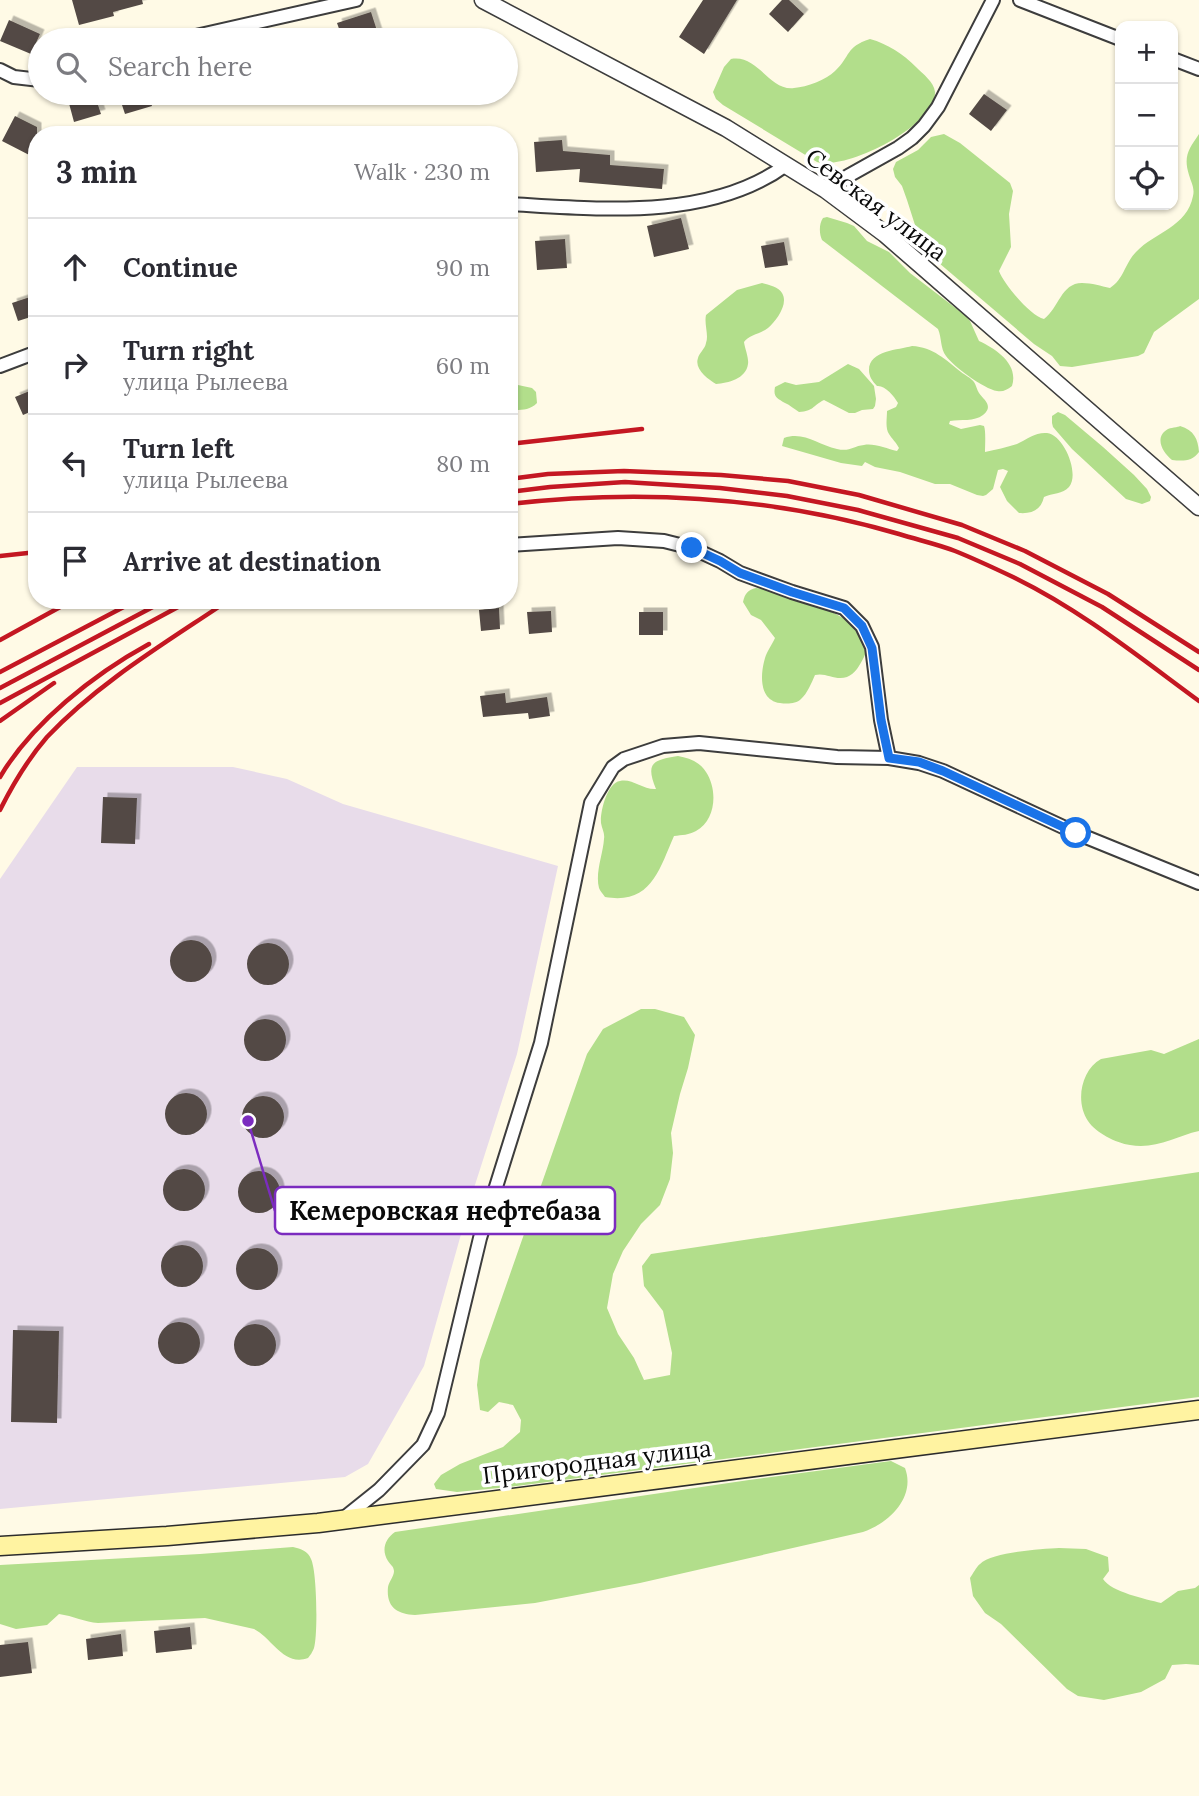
<!DOCTYPE html>
<html lang="en">
<head>
<meta charset="utf-8">
<style>
  :root { --surface:#fff; --page:#f7f7f7; --text:#2b2b33; --muted:#7c7c81; --line:#e1e1e2 }
  body { margin:0; font-family:Lora,serif; background:var(--page); color:var(--text) }
  .controls { position:absolute; right:21px; top:21px; display:grid; overflow:hidden; border-radius:14px; box-shadow:0 2px 5px #0004 }
  .controls button { width:63px; height:63px; display:grid; place-items:center; padding:0; border:0; border-bottom:2px solid var(--line); background:var(--surface); color:var(--text); font:35px sans-serif }
  .stop { position:absolute; width:21px; height:21px; margin:-16px; border:5px solid #1a73e8; border-radius:50%; background:#fff }
  .stop.end { background:#1a73e8; border-color:#fff; box-shadow:0 2px 7px #0008 }
  .list { margin:0; padding:0; list-style:none }
  h2 { display:flex; justify-content:space-between; align-items:center; height:91px; margin:0; padding:0 28px; font-size:30px }
  h2 small { font-size:23px; font-weight:400; color:var(--muted) }
  .list li { display:grid; grid-template-columns:46px 1fr auto; gap:21px; align-items:center; box-sizing:border-box; height:98px; padding:0 28px; border-top:2px solid var(--line) }
  .list b { display:block; font-size:26px; white-space:nowrap }
  .list p { margin:0; font-size:23px; white-space:nowrap; color:var(--muted) }
  .list em { font-size:23px; font-style:normal; color:var(--muted) }
  .icon { flex:none; width:38px; height:38px; fill:none; stroke:currentColor; stroke-width:2; stroke-linecap:round; stroke-linejoin:round }
  .map { position:relative; flex:none; width:1199px; height:1796px; overflow:hidden }
  .search { position:absolute; background:var(--surface); box-shadow:0 2px 5px #0004; left:28px; top:28px; width:490px; height:77px; display:flex; align-items:center; gap:18px; box-sizing:border-box; padding:0 24px; border-radius:38px; color:var(--muted); font-size:26px }
  .panel { position:absolute; background:var(--surface); box-shadow:0 2px 5px #0004; left:28px; top:126px; width:490px; height:483px; border-radius:28px }
  .map>svg:first-child { display:block }
</style>
</head>
<body>
<div class="map">
<svg width="1199" height="1796" viewBox="0 0 1199 1796">
  <defs>
    <filter id="shadow"><feDropShadow dx="4.5" dy="-4.5" stdDeviation="0" flood-color="#0004"/></filter>
  </defs>
  <rect width="100%" height="100%" fill="#fffae6"/>
  <path fill="#e8dcea" d="M77,767H233L287,779L343,804L558,866L517,1054L474,1188L424,1366L368,1464L345,1477L0,1509V879Z"/>
  <path fill="#b2de8b" d="M870,39C888,44 903,54 916,67C923,74 934,82 935,92C936,126 845,171 817,162L723,105L716,99L713,92L724,67L731,59C758,54 769,91 794,88C807,87 826,80 835,71C851,56 845,47 870,39Z
    M944,134L960,143L1010,183L1013,191L1009,214L1011,247L999,271C1004,284 1030,316 1044,319C1059,308 1061,283 1082,283C1092,283 1101,286 1110,288C1124,279 1125,263 1136,252C1155,232 1187,227 1193,196C1195,188 1191,182 1189,175C1183,156 1189,149 1199,134V299L1154,332L1144,353L1138,356L1072,367L1060,366L1052,356L1034,344L939,263C932,255 922,247 927,236L919,231L915,225L907,200L902,186L895,177L893,169L896,162L918,150L931,137Z
    M827,217L847,223L854,226L867,241L889,252L910,273L966,316L970,321L979,341C996,349 1019,364 1012,386C1007,390 1003,392 997,391C984,389 953,366 946,356C940,348 942,338 938,329L822,240C819,233 819,224 823,218Z
    M762,283C769,285 779,287 782,293C789,304 776,321 768,328C760,334 749,335 744,342C745,349 749,358 748,364C746,379 728,383 716,384C708,379 694,369 698,358C699,353 705,349 706,343C709,335 704,324 706,315L737,290Z
    M912,346C933,347 946,360 961,372C965,375 971,378 974,382C976,385 977,390 979,393C984,400 994,406 983,415C974,422 961,419 950,421L949,424L961,429L980,425L984,426C986,431 985,446 985,452C995,450 1007,447 1017,444C1027,439 1036,432 1047,433C1064,435 1080,474 1069,487C1063,494 1052,493 1044,497C1041,510 1032,514 1019,513L1007,501L1000,487L1008,471L1003,469L998,470L993,489L986,495L983,496L977,495L950,484H935L900,472L875,467L865,462L862,466L841,463L782,446L784,438C804,431 818,445 837,449C850,452 853,446 864,445C874,443 887,449 897,451L899,448C896,442 892,439 889,434C885,428 887,418 887,411L896,407L898,403C894,396 885,385 877,386C872,381 869,376 869,370C869,350 899,350 912,346Z
    M848,364L859,369L874,386L876,399L875,406L873,409L862,410L855,413H849L824,400C812,406 814,411 799,412C794,409 790,405 785,403C777,398 773,397 775,387L785,382L796,385L819,382Z
    M509,376L514,378L518,385L532,388L536,392L537,403C529,411 520,410 509,410Z
    M1058,412L1065,415L1103,447L1134,475L1147,489L1151,497L1150,501L1142,504L1126,499L1072,449L1053,427L1052,423V416Z
    M1180,426C1194,430 1198,439 1199,452C1192,462 1182,461 1172,460C1162,452 1154,437 1168,429C1169,428 1179,427 1180,426Z
    M756,588C782,592 882,618 864,657C860,665 855,674 847,677C835,681 826,672 815,675C812,682 807,694 801,699C796,704 787,704 780,703C759,700 760,675 765,658C767,651 772,645 775,638L761,620L751,615L743,602C745,593 748,590 756,588Z
    M678,756C689,758 700,762 706,772C718,790 716,820 696,831C689,835 682,835 674,836C659,870 651,905 605,897C603,894 600,891 599,888C595,873 603,854 604,839C605,833 602,829 601,823C600,812 607,783 620,781C632,778 643,790 656,789C646,764 651,760 678,756Z
    M641,1009H655L684,1017L695,1035L688,1068L680,1094L671,1133L673,1153L670,1179L660,1205L641,1224L623,1251L613,1274L607,1308L618,1334L634,1358L644,1380L670,1375L672,1353L663,1311L644,1286L642,1266L651,1254L1199,1172V1397L509,1487L457,1492L436,1489L434,1484L441,1475L460,1464L503,1447L520,1432L521,1420L513,1405L499,1402L488,1412L480,1410L477,1385L480,1360L587,1054L603,1029Z
    M1199,1039V1131C1176,1136 1155,1150 1130,1145C1116,1143 1096,1133 1088,1121C1075,1102 1081,1070 1101,1059L1151,1050L1164,1054Z
    M891,1461L905,1468C916,1497 889,1523 863,1532L640,1583L535,1603L415,1615C397,1614 386,1607 388,1587C389,1582 394,1576 394,1571C393,1565 391,1566 388,1561C381,1550 385,1539 395,1532L749,1480Z
    M293,1547C301,1549 308,1551 311,1559C317,1571 318,1635 314,1648C312,1653 311,1654 308,1658C284,1667 272,1638 254,1629L205,1618L98,1623C85,1622 73,1616 59,1614L47,1625L16,1629L0,1624V1565L200,1554Z
    M1059,1548L1086,1549L1108,1557L1109,1571L1103,1579C1111,1592 1146,1599 1161,1603L1178,1591L1195,1588L1199,1585V1665L1186,1664L1172,1665L1165,1679L1141,1692L1104,1700L1078,1696L1067,1689L1001,1624L985,1613L973,1596L970,1578C973,1574 976,1567 980,1564C992,1552 1041,1549 1059,1548Z"/>
  <path fill="#534a45" filter="url(#shadow)" d="M72,0H142L143,4L113,12L114,16L79,25Z
    M703,0H737L704,54L679,37Z
    M782,0H789L804,14L788,32L769,14Z
    M371,12L380,40H343L337,23Z
    M9,20L40,34L31,54L0,41Z
    M79,93H94L101,114L74,122L67,96Z
    M118,93H148L152,106L125,114Z
    M984,94L1007,110L991,131L969,114Z
    M15,116L37,127V159L2,141Z
    M562,140L563,151L610,155V165L664,169L662,189L579,182L580,169L536,172L534,142Z
    M681,218L689,249L654,257L647,226Z
    M565,239L567,268L537,270L535,241Z
    M784,242L788,265L765,268L761,246Z
    M33,296L37,307V315L18,321L12,303Z
    M37,388V409L23,415L15,397Z
    M499,608L500,629L481,631L479,610Z
    M551,611L552,632L529,634L527,612Z
    M639,612H663V635H639Z
    M505,693L506,703L547,697L550,716L529,719L528,713L483,717L480,696Z
    M103,797L137,798L135,844L101,843Z
    M170 961a21 21 0 1 1 42 0a21 21 0 1 1-42 0Z
    M247 964a21 21 0 1 1 42 0a21 21 0 1 1-42 0Z
    M244 1040a21 21 0 1 1 42 0a21 21 0 1 1-42 0Z
    M165 1114a21 21 0 1 1 42 0a21 21 0 1 1-42 0Z
    M242 1117a21 21 0 1 1 42 0a21 21 0 1 1-42 0Z
    M163 1190a21 21 0 1 1 42 0a21 21 0 1 1-42 0Z
    M238 1192a21 21 0 1 1 42 0a21 21 0 1 1-42 0Z
    M161 1266a21 21 0 1 1 42 0a21 21 0 1 1-42 0Z
    M236 1269a21 21 0 1 1 42 0a21 21 0 1 1-42 0Z
    M158 1343a21 21 0 1 1 42 0a21 21 0 1 1-42 0Z
    M234 1345a21 21 0 1 1 42 0a21 21 0 1 1-42 0Z
    M13,1330L59,1331L57,1423L11,1422Z
    M190,1627L192,1649L156,1653L154,1631Z
    M121,1634L123,1656L88,1660L86,1639Z
    M28,1642L32,1673L0,1677V1645Z"/>
  <g fill="none" stroke-linecap="round" stroke-linejoin="round">
    <g stroke="#3d3d3d" stroke-width="16">
      <path id="minor" d="M1020,0L1120,39
        M178,40L356,0
        M1173,59L1199,69
        M0,70L14,77L40,80
        M826,190L848,176L898,148L912,138L924,126L938,107L993,0
        M509,204C598,209 710,221 786,165
        M0,366L37,352
        M509,545L618,538L664,541L692,548L720,561L740,573L792,592L844,608L862,626L872,647L881,720L889,758
        M344,1518L379,1490L423,1445L438,1413L480,1238L541,1043L591,803L613,767L624,759L663,746L699,743L837,757L889,758L919,763L943,771L1076,833L1199,883"/>
    </g>
    <g stroke="#3d3d3d" stroke-width="19">
      <path id="tertiary" d="M483,0L726,128L826,190L885,234L923,267L1199,507"/>
    </g>
    <g stroke="#2c2c2c" stroke-width="21">
      <path id="secondary" d="M0,1546L167,1536L318,1523L1199,1410"/>
    </g>
    <use href="#minor" stroke="#fff" stroke-width="12"/>
    <use href="#tertiary" stroke="#fff" stroke-width="16"/>
    <use href="#secondary" stroke="#fff3a1" stroke-width="18"/>
    <path stroke="#c41722" stroke-width="4.5" d="M509,444L642,429
      M509,479L548,474L624,471L721,475L788,481L859,495L962,525L1025,551L1108,594L1199,652
      M509,492L550,487L625,482L720,488L787,496L858,510L958,538L1020,564L1102,607L1199,670
      M509,504C639,489 773,497 899,534C918,540 937,544 955,551C975,559 994,568 1013,577C1081,610 1139,657 1199,701
      M0,556L37,552
      M0,640L73,600
      M0,672L137,600
      M0,688L166,600
      M0,703L191,600
      M0,721L54,683
      M0,777C32,723 94,674 149,644
      M0,810C13,784 28,759 47,737C99,682 167,642 229,600"/>
  </g>
  <g fill="none" stroke-linecap="round" stroke-linejoin="round">
    <path stroke="#1a73e8" stroke-width="9" d="M692,548L720,561L740,573L792,592L844,608L862,626L872,648L881,720L889,758L919,762L943,771L1076,833"/>
  </g>
  <g text-anchor="middle" stroke-width="7" stroke-linejoin="round" paint-order="stroke">
    <g font-size="24" fill="#0a0a0a" stroke="#fff">
      <text transform="translate(876 205) rotate(37)" y="8">Севская улица</text>
      <text transform="translate(597 1462) rotate(-7)" y="8">Пригородная улица</text>
    </g>
  </g>
  <path fill="none" stroke="#7b2cbf" stroke-width="2.5" d="M248 1121L275 1211"/>
  <circle fill="#7b2cbf" stroke="#fff" stroke-width="2.5" cx="248" cy="1121" r="7"/>
  <rect fill="#fff" stroke="#7b2cbf" stroke-width="2.5" x="275" y="1187" width="340" height="47" rx="7"/>
  <g font-size="26" text-anchor="middle" font-weight="bold" fill="#0a0a0a">
    <text x="445" y="1220">Кемеровская нефтебаза</text>
  </g>
</svg>
<div class="controls">
<button>+</button>
<button>−</button>
<button><svg class="icon" aria-label="locate" viewBox="0 0 24 24"><circle cx="12" cy="12" r="6"/><path d="M12 2v4M12 18v4M2 12h4M18 12h4"/></svg></button>
</div>
<div class="stop" style="left:1076px;top:833px"></div>
<div class="stop end" style="left:692px;top:548px"></div>
<div class="search"><svg class="icon" aria-label="search" viewBox="0 0 24 24"><circle cx="10" cy="10" r="6"/><path d="M15 15l6 6"/></svg>Search here</div>
<section class="panel">
<h2>3 min<small>Walk · 230 m</small></h2>
<ul class="list">
<li><svg class="icon" aria-label="ahead" viewBox="0 0 24 24"><path d="M12 20V5M6 11l6-6 6 6"/></svg><div><b>Continue</b></div><em>90 m</em></li>
<li><svg class="icon" aria-label="right" viewBox="0 0 24 24"><path d="M7 20v-9h11M14 6l5 5-5 5"/></svg><div><b>Turn right</b><p>улица Рылеева</p></div><em>60 m</em></li>
<li><svg class="icon" aria-label="left" viewBox="0 0 24 24"><path d="M17 20v-9H6M10 6l-5 5 5 5"/></svg><div><b>Turn left</b><p>улица Рылеева</p></div><em>80 m</em></li>
<li><svg class="icon" aria-label="arrive" viewBox="0 0 24 24"><path d="M6 21V4h12l-3 4 3 4H6"/></svg><div><b>Arrive at destination</b></div></li>
</ul>
</section>
</div>
</body>
</html>
